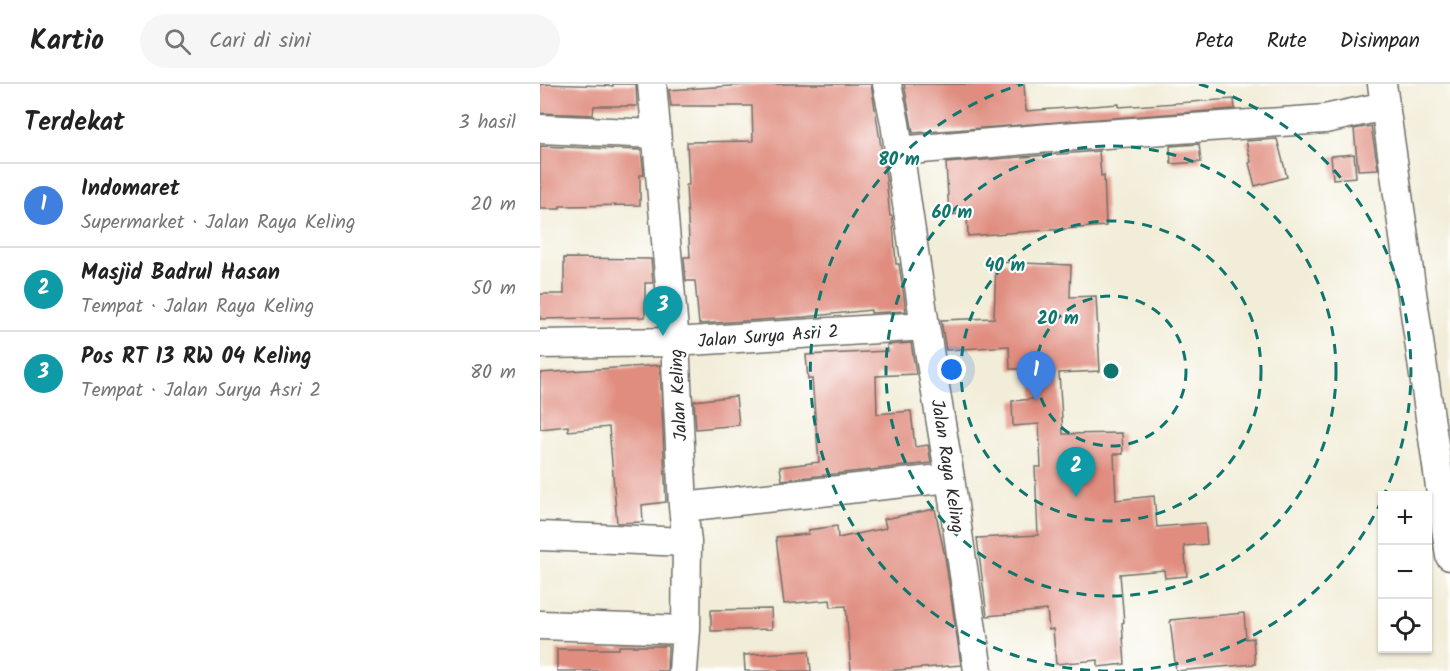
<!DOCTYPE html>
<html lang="id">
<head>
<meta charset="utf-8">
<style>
  :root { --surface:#fff; --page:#f6f6f6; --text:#222; --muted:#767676; --line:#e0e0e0; --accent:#c8321e }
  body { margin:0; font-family:Kalam,sans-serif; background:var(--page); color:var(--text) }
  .controls { position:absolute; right:18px; bottom:18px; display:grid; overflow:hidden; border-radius:0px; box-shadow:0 2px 4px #0004 }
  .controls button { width:54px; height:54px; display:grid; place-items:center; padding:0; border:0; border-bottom:2px solid var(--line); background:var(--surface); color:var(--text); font:30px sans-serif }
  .you { position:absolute; left:412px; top:286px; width:21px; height:21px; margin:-15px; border:4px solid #fff; border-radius:50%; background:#1a73e8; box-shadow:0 0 0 9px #1a73e833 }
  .badge { display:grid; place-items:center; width:39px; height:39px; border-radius:50%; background:var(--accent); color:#fff; font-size:20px; font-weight:700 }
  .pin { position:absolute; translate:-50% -50px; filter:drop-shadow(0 2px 3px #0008) }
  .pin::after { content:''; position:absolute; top:32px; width:21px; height:18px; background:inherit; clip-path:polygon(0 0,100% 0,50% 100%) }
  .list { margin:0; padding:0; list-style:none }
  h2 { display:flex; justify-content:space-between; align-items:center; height:78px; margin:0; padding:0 24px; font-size:26px }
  h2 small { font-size:20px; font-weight:400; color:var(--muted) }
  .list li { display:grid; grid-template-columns:39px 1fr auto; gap:18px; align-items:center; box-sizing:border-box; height:84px; padding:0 24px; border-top:2px solid var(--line) }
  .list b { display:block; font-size:22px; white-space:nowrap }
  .list p { margin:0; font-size:20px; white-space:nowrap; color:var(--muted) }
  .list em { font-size:20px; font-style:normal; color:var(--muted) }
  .icon { flex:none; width:33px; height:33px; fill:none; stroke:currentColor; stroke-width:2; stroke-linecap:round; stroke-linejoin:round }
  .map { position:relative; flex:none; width:910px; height:587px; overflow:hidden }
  header { display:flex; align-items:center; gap:36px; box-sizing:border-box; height:84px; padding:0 30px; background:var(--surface); border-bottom:2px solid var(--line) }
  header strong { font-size:28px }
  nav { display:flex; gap:33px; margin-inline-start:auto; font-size:21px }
  .search { width:420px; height:54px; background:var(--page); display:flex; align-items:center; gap:15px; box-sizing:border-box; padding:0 21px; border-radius:33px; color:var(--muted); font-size:22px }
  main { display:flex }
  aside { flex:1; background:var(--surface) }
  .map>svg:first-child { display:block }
</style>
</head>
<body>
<header>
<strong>Kartio</strong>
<div class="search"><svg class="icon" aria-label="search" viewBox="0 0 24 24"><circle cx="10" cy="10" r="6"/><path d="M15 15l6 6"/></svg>Cari di sini</div>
<nav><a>Peta</a><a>Rute</a><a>Disimpan</a></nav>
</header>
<main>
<aside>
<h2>Terdekat<small>3 hasil</small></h2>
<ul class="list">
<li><span class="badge" style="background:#3f7fe0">1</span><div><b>Indomaret</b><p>Supermarket · Jalan Raya Keling</p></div><em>20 m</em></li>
<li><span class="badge" style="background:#0f9aa8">2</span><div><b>Masjid Badrul Hasan</b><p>Tempat · Jalan Raya Keling</p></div><em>50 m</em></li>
<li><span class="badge" style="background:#0f9aa8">3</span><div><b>Pos RT 13 RW 04 Keling</b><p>Tempat · Jalan Surya Asri 2</p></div><em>80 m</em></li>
</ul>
</aside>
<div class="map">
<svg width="910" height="587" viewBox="0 0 910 587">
  <rect width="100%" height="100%" fill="#fff"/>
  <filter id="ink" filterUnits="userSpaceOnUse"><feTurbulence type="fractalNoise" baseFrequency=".0167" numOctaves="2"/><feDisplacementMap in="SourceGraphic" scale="12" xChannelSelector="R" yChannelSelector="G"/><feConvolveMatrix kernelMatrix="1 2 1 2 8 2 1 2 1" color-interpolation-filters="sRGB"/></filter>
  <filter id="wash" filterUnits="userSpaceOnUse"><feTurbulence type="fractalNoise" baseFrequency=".008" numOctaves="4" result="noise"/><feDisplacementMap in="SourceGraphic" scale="24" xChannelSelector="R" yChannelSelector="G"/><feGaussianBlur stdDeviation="1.35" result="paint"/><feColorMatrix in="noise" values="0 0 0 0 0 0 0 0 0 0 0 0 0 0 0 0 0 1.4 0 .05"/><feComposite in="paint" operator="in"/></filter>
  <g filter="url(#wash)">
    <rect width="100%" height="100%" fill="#f2edd8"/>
    <g id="blocks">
      <path fill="#e08d7f" d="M0,0L73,2V0H96L97,22H54L53,31L0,29Z
        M222,0H331L346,94L350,132H352L353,140L356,180H359L366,227L331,229V226L264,233L159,240L155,197H146L144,173H150L146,101H149L147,58L213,57L212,22H131L129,6Z
        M364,0H484L486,27L579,20V23L694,15L695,25L373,49Z
        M831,42L838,85L818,86L814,45Z
        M737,55L747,93L715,102L709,79L711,78L706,57Z
        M659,60L661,78L631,80L630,62Z
        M0,62L101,66L104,91H100V121L20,122V125H0Z
        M559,67L561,92L564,91L566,142L428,152L427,129L409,131L406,79Z
        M814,70L816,93L793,95L791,72Z
        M24,174L111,175L113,199H105V233L0,235V210H24Z
        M456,178L531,181L530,213L556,212L560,287L519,289L523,350L582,349L583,370H574L576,416L614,412L617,443L665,439L667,460L644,462L647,492L625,494L624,486L580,490L584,538L582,539L585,580L558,583V576L516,580L513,545L509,546L507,526L447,532L437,454L498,451L495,383H501L499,340L473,342L472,317L493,315L491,285H470L469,262L406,266L401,236L454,234Z
        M371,259L376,290L336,292L337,330L371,327L375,363L388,361L391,379L242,396L240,383L279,378L272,295H268L266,271L348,267L347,261Z
        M120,281L126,418L102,421L103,438L77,439L69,343L28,347V342L0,345V289Z
        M196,312L199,341L156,345L154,317Z
        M395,425L405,473L421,581L345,587H311L306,522L291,523L290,516L244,520L236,453L269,450L268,446L297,442L298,454L346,444L344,435Z
        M231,525L232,545L171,547V526Z
        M704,529L706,555L713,554L715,580L636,587L630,536Z
        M79,562H128L127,587H17V565H79Z
        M269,567L271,587H205L204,571Z"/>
    </g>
  </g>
  <g filter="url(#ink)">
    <use href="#blocks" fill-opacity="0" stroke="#716f68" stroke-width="1.5"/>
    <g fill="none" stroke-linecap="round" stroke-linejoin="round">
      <g stroke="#716f68" stroke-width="31">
        <path id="minor" d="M112,0L135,258L143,423L147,458L146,546L143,587
          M347,0L355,39L385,242L410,394L438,587
          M842,0L910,472
          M0,45L116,50
          M358,67L521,53L785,35L845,22
          M0,260L135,258L385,242
          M143,423L410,394
          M0,452L147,458
          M0,541L146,546"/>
      </g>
      <use href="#minor" stroke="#fff" stroke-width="28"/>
    </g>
  </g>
  <g fill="none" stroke="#0f766e" stroke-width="3" stroke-dasharray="10 8">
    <circle cx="571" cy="287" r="75"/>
    <circle cx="571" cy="287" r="150"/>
    <circle cx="571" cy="287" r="225"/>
    <path d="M842 416A300 300 0 0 1 574 587M568 587A300 300 0 0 1 483 0M659 0A300 300 0 0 1 844 411"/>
  </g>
  <g text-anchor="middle" stroke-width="4.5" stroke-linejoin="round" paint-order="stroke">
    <g font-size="18" fill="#2b2b2b" stroke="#fff">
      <text transform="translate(228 252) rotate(-4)" y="6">Jalan Surya Asri 2</text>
      <text transform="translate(138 311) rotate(-93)" y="6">Jalan Keling</text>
      <text transform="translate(408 382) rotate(81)" y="6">Jalan Raya Keling</text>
    </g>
  </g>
  <circle cx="571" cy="287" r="9" fill="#0f766e" stroke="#fff" stroke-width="3"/>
  <g font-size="18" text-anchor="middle" font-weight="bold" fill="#0f766e" stroke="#fff" stroke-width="4.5" stroke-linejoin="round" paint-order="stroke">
    <text x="359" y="81">80 m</text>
    <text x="412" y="134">60 m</text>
    <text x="465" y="187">40 m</text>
    <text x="518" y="240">20 m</text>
  </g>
</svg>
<div class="controls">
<button>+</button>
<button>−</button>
<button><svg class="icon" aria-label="locate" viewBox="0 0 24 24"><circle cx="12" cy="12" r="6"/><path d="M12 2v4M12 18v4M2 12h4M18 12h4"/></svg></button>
</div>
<div class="you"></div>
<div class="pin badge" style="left:496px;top:317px;background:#3f7fe0">1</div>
<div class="pin badge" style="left:536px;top:413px;background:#0f9aa8">2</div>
<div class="pin badge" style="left:123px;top:252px;background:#0f9aa8">3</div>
</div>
</main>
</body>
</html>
